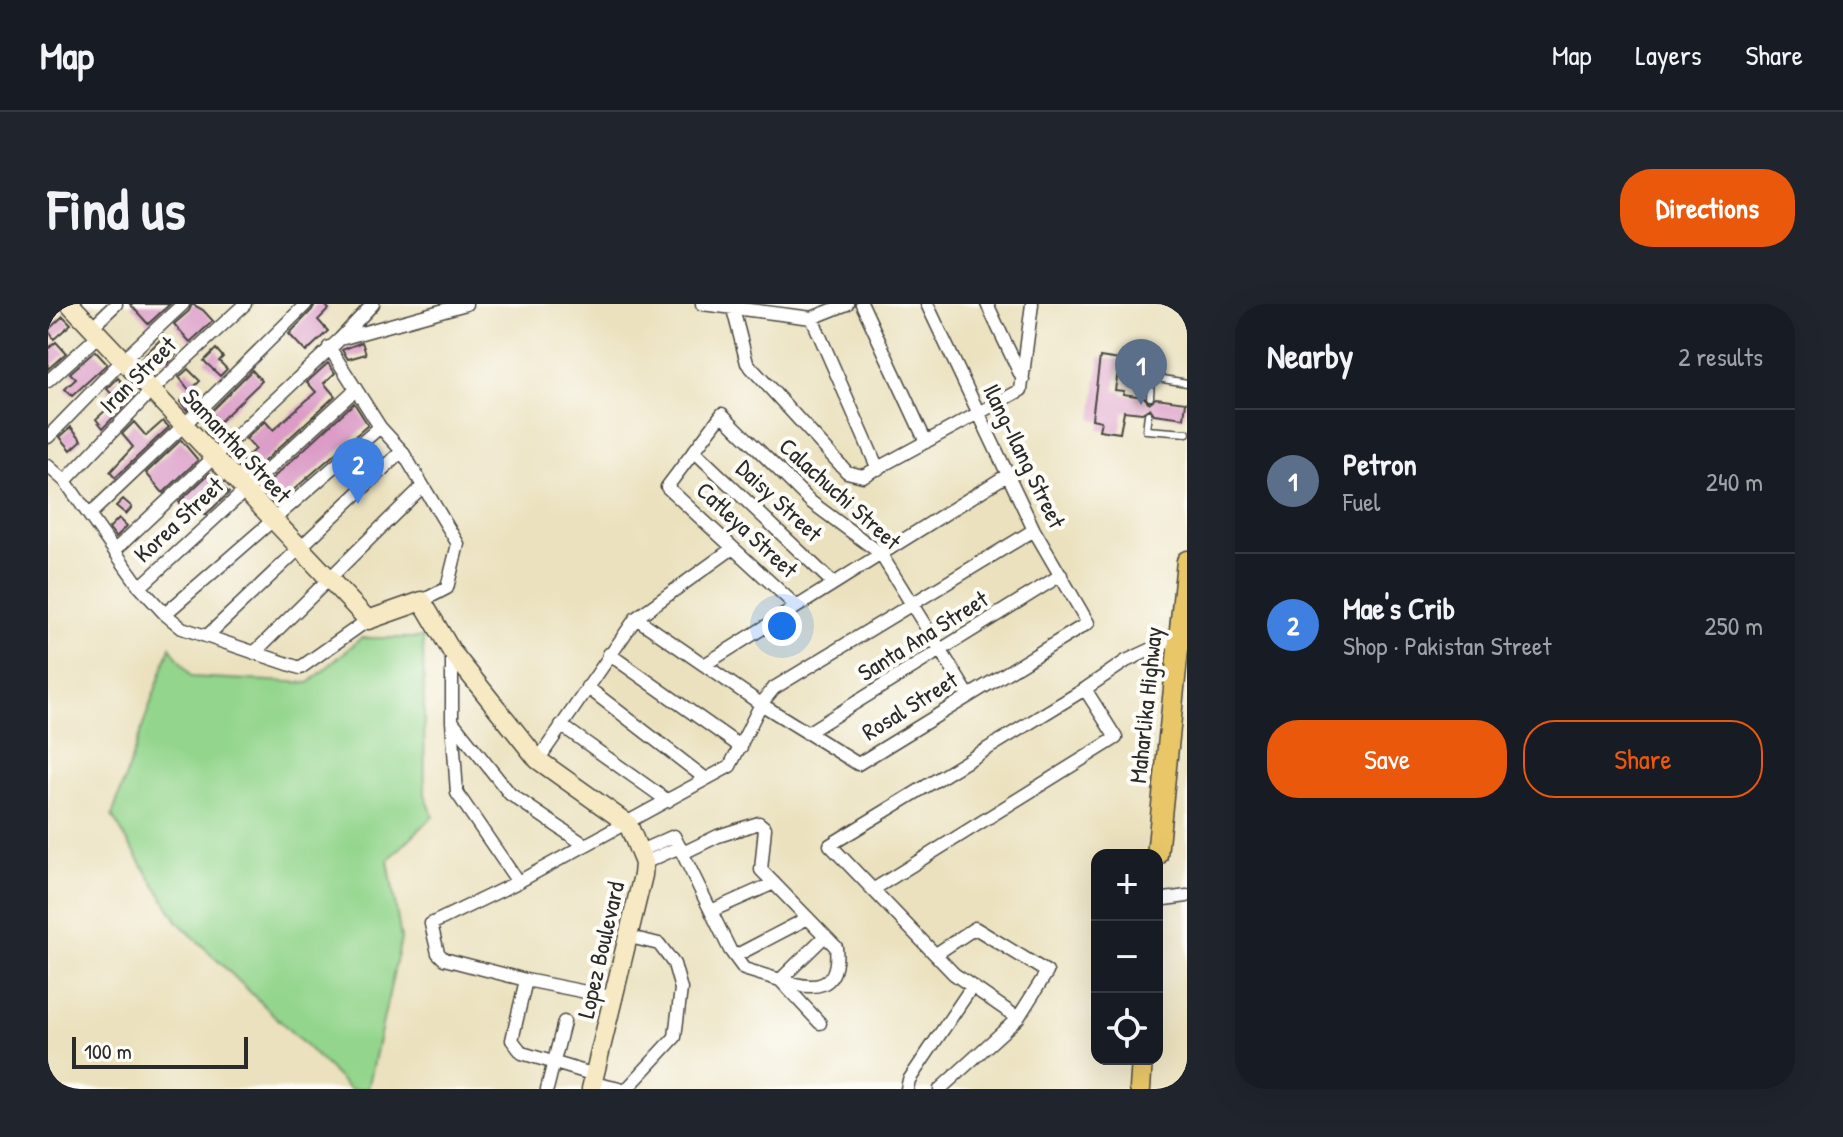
<!DOCTYPE html>
<html lang="en">
<head>
<meta charset="utf-8">
<style>
  :root { --surface:#171b24; --page:#20242c; --text:#f1f3f6; --muted:#9ea1a6; --line:#363941; --accent:#ea580c }
  body { margin:0; font-family:"Patrick Hand",sans-serif; background:var(--page); color:var(--text) }
  .controls { position:absolute; right:24px; bottom:24px; display:grid; overflow:hidden; border-radius:16px; box-shadow:0 8px 32px #0002 }
  .controls button { width:72px; height:72px; display:grid; place-items:center; padding:0; border:0; border-bottom:2px solid var(--line); background:var(--surface); color:var(--text); font:40px sans-serif }
  .scale { position:absolute; left:24px; bottom:20px; width:176px; box-sizing:border-box; padding-left:8px; border:4px solid #2b2b2b; border-top:0; font-size:22px; line-height:28px; white-space:nowrap; color:#2b2b2b; -webkit-text-stroke:6px #fdfcf7; paint-order:stroke }
  .you { position:absolute; left:734px; top:322px; width:28px; height:28px; margin:-20px; border:6px solid #fff; border-radius:50%; background:#1a73e8; box-shadow:0 0 0 12px #1a73e833 }
  .badge { display:grid; place-items:center; width:52px; height:52px; border-radius:50%; background:var(--accent); color:#fff; font-size:26px; font-weight:700 }
  .pin { position:absolute; translate:-50% -66px; filter:drop-shadow(0 2px 4px #0008) }
  .pin::after { content:''; position:absolute; top:42px; width:28px; height:24px; background:inherit; clip-path:polygon(0 0,100% 0,50% 100%) }
  .list { margin:0; padding:0; list-style:none }
  h2 { display:flex; justify-content:space-between; align-items:center; height:104px; margin:0; padding:0 32px; font-size:34px }
  h2 small { font-size:26px; font-weight:400; color:var(--muted) }
  .list li { display:grid; grid-template-columns:52px 1fr auto; gap:24px; align-items:center; box-sizing:border-box; height:144px; padding:0 32px; border-top:2px solid var(--line) }
  .list b { display:block; font-size:30px; white-space:nowrap }
  .list p { margin:0; font-size:26px; white-space:nowrap; color:var(--muted) }
  .list em { font-size:26px; font-style:normal; color:var(--muted) }
  .actions { display:flex; gap:16px; padding:24px 32px }
  .actions a { flex:1; padding:18px 0; border:2px solid var(--accent); border-radius:32px; text-align:center; font-size:28px; color:var(--accent) }
  .actions .main { background:var(--accent); color:#fff }
  .icon { flex:none; width:44px; height:44px; fill:none; stroke:currentColor; stroke-width:2; stroke-linecap:round; stroke-linejoin:round }
  .map { position:relative; flex:none; width:1139px; height:785px; overflow:hidden; border-radius:32px }
  header { display:flex; align-items:center; gap:48px; box-sizing:border-box; height:112px; padding:0 40px; background:var(--surface); border-bottom:2px solid var(--line) }
  header strong { font-size:38px }
  nav { display:flex; gap:44px; margin-inline-start:auto; font-size:28px }
  .intro { display:flex; align-items:center; justify-content:space-between; box-sizing:border-box; height:192px; padding:0 48px }
  h1 { margin:0; font-size:56px }
  .button { padding:20px 36px; border-radius:32px; background:var(--accent); color:#fff; font-size:28px; font-weight:700 }
  main { display:flex; gap:48px; padding:0 48px }
  aside { flex:1; background:var(--surface); border-radius:32px; box-shadow:0 8px 32px #0002 }
  .map>svg:first-child { display:block }
</style>
</head>
<body>
<header>
<strong>Map</strong>
<nav><a>Map</a><a>Layers</a><a>Share</a></nav>
</header>
<div class="intro"><h1>Find us</h1><a class="button">Directions</a></div>
<main>
<div class="map">
<svg width="1139" height="785" viewBox="0 0 1139 785">
  <rect width="100%" height="100%" fill="#fdfcf7"/>
  <filter id="ink" filterUnits="userSpaceOnUse"><feTurbulence type="fractalNoise" baseFrequency=".0125" numOctaves="2"/><feDisplacementMap in="SourceGraphic" scale="16" xChannelSelector="R" yChannelSelector="G"/><feConvolveMatrix kernelMatrix="1 2 1 2 8 2 1 2 1" color-interpolation-filters="sRGB"/></filter>
  <filter id="wash" filterUnits="userSpaceOnUse"><feTurbulence type="fractalNoise" baseFrequency=".006" numOctaves="4" result="noise"/><feDisplacementMap in="SourceGraphic" scale="32" xChannelSelector="R" yChannelSelector="G"/><feGaussianBlur stdDeviation="1.8" result="paint"/><feColorMatrix in="noise" values="0 0 0 0 0 0 0 0 0 0 0 0 0 0 0 0 0 1.4 0 .05"/><feComposite in="paint" operator="in"/></filter>
  <g filter="url(#wash)">
    <rect width="100%" height="100%" fill="#ebe1be"/>
    <path fill="#93d58c" stroke="#5f805c" stroke-width="2" d="M313,334H375L377,490L385,512L340,556L353,635L320,785H302L130,618L64,512L122,343L143,373L261,379Z"/>
    <g id="blocks">
      <path fill="#dc9cc7" d="M82,0H122L100,20Z
        M144,0L155,6L165,17L142,38L126,20L141,7Z
        M267,0H276L281,5L270,16L280,27L258,48L241,30L264,6Z
        M15,12L23,20L6,35L0,26Z
        M114,34L128,51L119,60L113,52L99,64L92,56Z
        M8,38L18,49L0,65V45Z
        M314,38L318,50L300,55L294,46Z
        M168,45L175,53L171,57L179,65L172,72L156,57Z
        M47,47L59,60L24,92L17,85L28,75L22,69Z
        M1052,53L1072,56L1067,86L1076,87L1075,90L1096,93L1101,99L1108,94L1138,98L1136,114L1106,110L1102,104L1094,109L1076,107L1072,129L1051,126L1053,117L1044,115Z
        M280,59L287,69L276,79L287,92L200,172L190,161L207,145L198,135L217,117L225,126L268,88L259,78Z
        M140,65L152,77L142,87L131,73Z
        M204,66L214,77L170,119L161,109Z
        M70,74L86,92L55,124L48,115L69,96L59,85Z
        M142,88L149,96L139,106L132,98Z
        M306,99L320,121L235,195L226,186L219,192L213,185Z
        M115,117L121,123L67,174L62,168L85,143L74,130L86,118L98,132Z
        M23,123L34,136L23,146L12,133Z
        M133,136L150,156L115,189L98,169Z
        M162,169L181,189L157,211L151,204L144,202L139,207L131,198Z
        M75,195L84,203L78,210L68,202Z
        M71,214L79,222L68,233L61,224Z"/>
    </g>
  </g>
  <g filter="url(#ink)">
    <use href="#blocks" fill-opacity="0" stroke="#484641" stroke-width="2"/>
    <g fill="none" stroke-linecap="round" stroke-linejoin="round">
      <g stroke="#484641" stroke-width="9">
        <path id="lane" d="M1102,93L1103,73L1139,79
          M1100,110L1098,126L1139,129"/>
      </g>
      <g stroke="#484641" stroke-width="15">
        <path id="street" d="M654,0L764,14L799,0
          M814,0L878,138
          M939,0L975,76
          M685,5L699,59L799,168L815,172L973,86L984,0
          M764,14L830,165
          M44,23L68,0
          M292,35L418,0
          M281,43L332,123L354,147L410,240L399,284L374,297
          M0,77L51,31
          M0,133L75,56L135,0
          M646,147L785,279
          M0,162L17,177L92,283L117,310L134,324L252,364L320,316
          M17,177L104,86L197,0
          M42,210L136,121L258,0
          M67,246L292,35L325,0
          M92,283L308,85
          M748,302L619,183L674,110L763,198L832,249L921,392
          M117,310L332,123
          M588,314L713,400L810,460L1040,319L986,226L879,0
          M159,332L354,147
          M206,349L375,182
          M404,349V417L409,489L470,578
          M561,350L693,443
          M656,361L959,171
          M539,383L658,475
          M404,417L462,490L537,541
          M513,421L620,497
          M759,429L1013,271
          M490,456L588,314L685,244
          M592,547L626,532L682,646L696,665L732,676L777,632
          M635,549L670,532L711,519L717,524L713,566L788,643C792,687 766,687 732,676L772,719
          M596,559L632,543
          M826,585L1068,434L1037,385
          M1109,596L1139,592
          M663,607L726,579
          M888,650L927,624L999,668L970,714L892,785
          M687,652L760,614
          M478,676L464,736L474,749L547,771
          M568,694L478,676L396,655L390,649L383,620L470,578L682,462L713,400L726,384L986,226
          M970,714L906,670L782,541L1037,385L1078,357L1132,332
          M545,779L572,785
          M499,785L516,718
          M579,785L627,733L633,685L626,660L611,640L582,633
          M859,785L861,776L923,684"/>
      </g>
      <g stroke="#484641" stroke-width="21">
        <path id="secondary" d="M22,0L320,316L374,297L404,348L490,456L580,520L596,559L595,571L543,785"/>
      </g>
      <g stroke="#484641" stroke-width="23">
        <path id="primary" d="M1109,551L1139,257
          M1092,785L1094,755"/>
      </g>
      <use href="#lane" stroke="#fff" stroke-width="6"/>
      <use href="#street" stroke="#fff" stroke-width="12"/>
      <use href="#secondary" stroke="#f6e9c3" stroke-width="18"/>
      <use href="#primary" stroke="#e9c769" stroke-width="20"/>
    </g>
  </g>
  <g text-anchor="middle" stroke-width="8" stroke-linejoin="round" paint-order="stroke">
    <g font-size="24" fill="#2b2b2b" stroke="#fdfcf7">
      <text transform="translate(90 71) rotate(-45)" y="8">Iran Street</text>
      <text transform="translate(189 142) rotate(47)" y="8">Samantha Street</text>
      <text transform="translate(976 152) rotate(64)" y="8">Ilang-Ilang Street</text>
      <text transform="translate(792 190) rotate(42)" y="8">Calachuchi Street</text>
      <text transform="translate(731 197) rotate(43)" y="8">Daisy Street</text>
      <text transform="translate(131 216) rotate(-43)" y="8">Korea Street</text>
      <text transform="translate(699 226) rotate(43)" y="8">Catleya Street</text>
      <text transform="translate(875 332) rotate(-32)" y="8">Santa Ana Street</text>
      <text transform="translate(1098 401) rotate(-84)" y="8">Maharlika Highway</text>
      <text transform="translate(862 402) rotate(-32)" y="8">Rosal Street</text>
      <text transform="translate(553 646) rotate(-77)" y="8">Lopez Boulevard</text>
    </g>
  </g>
</svg>
<div class="controls">
<button>+</button>
<button>−</button>
<button><svg class="icon" aria-label="locate" viewBox="0 0 24 24"><circle cx="12" cy="12" r="6"/><path d="M12 2v4M12 18v4M2 12h4M18 12h4"/></svg></button>
</div>
<div class="scale">100 m</div>
<div class="you"></div>
<div class="pin badge" style="left:1093px;top:101px;background:#5c6f8a">1</div>
<div class="pin badge" style="left:310px;top:200px;background:#3f7fe0">2</div>
</div>
<aside>
<h2>Nearby<small>2 results</small></h2>
<ul class="list">
<li><span class="badge" style="background:#5c6f8a">1</span><div><b>Petron</b><p>Fuel</p></div><em>240 m</em></li>
<li><span class="badge" style="background:#3f7fe0">2</span><div><b>Mae's Crib</b><p>Shop · Pakistan Street</p></div><em>250 m</em></li>
</ul>
<div class="actions"><a class="main">Save</a><a>Share</a></div>
</aside>
</main>
</body>
</html>
